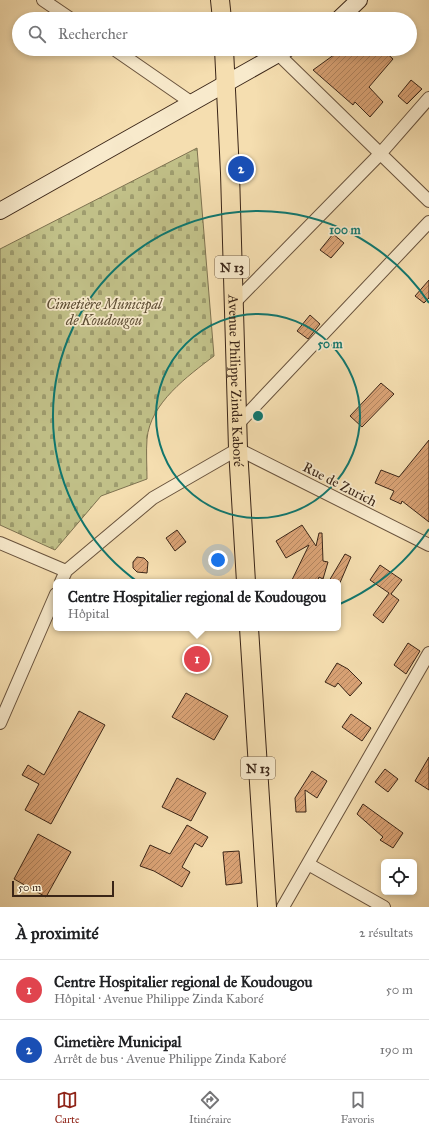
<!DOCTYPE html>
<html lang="fr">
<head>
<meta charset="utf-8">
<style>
  :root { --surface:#fff; --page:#f2f2f2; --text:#202124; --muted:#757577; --line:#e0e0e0; --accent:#8f2418 }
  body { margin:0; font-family:"IM FELL Great Primer",serif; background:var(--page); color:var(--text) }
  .controls { position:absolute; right:12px; bottom:12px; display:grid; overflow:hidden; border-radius:6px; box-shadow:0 2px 6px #0003 }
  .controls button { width:36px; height:36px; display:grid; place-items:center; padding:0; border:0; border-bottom:1px solid var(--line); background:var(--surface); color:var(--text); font:20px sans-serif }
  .scale { position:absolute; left:12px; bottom:10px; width:102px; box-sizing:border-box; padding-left:4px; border:2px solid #3a2517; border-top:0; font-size:11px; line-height:14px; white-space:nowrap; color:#3a2517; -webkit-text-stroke:3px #f8eacc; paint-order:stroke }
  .you { position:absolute; left:218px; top:560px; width:14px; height:14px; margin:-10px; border:3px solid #fff; border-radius:50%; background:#1a73e8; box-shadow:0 0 0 6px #1a73e833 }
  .badge { display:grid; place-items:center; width:26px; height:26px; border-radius:50%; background:var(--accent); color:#fff; font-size:13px; font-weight:700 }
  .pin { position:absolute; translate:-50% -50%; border:2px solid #fff; box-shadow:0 1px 4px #0006 }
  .popup { position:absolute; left:53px; top:579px; width:288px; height:52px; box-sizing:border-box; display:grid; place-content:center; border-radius:6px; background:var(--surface); filter:drop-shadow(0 1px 3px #0005); font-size:13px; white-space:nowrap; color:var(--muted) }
  .popup b { font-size:15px; color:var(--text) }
  .popup::after { content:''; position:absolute; left:50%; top:100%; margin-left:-8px; border:8px solid transparent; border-top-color:var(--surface) }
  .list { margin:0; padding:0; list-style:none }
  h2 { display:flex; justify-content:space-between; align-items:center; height:52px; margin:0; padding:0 16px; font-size:17px }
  h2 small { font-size:13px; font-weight:400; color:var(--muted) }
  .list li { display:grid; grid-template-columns:26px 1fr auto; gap:12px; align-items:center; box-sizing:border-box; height:60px; padding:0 16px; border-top:1px solid var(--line) }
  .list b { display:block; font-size:15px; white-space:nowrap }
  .list p { margin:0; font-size:13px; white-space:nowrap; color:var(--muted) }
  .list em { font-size:13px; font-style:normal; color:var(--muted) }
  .icon { flex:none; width:22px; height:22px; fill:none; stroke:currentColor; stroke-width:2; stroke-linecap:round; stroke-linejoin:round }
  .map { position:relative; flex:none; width:429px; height:907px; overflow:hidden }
  .search { position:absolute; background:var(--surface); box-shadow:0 2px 6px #0003; left:12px; right:12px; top:12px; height:44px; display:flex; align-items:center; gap:10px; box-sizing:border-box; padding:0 14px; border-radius:22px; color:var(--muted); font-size:15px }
  .sheet { height:172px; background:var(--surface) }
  nav { display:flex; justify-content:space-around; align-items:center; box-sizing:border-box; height:56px; border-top:1px solid var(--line); background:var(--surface); font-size:11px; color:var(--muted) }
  nav a { display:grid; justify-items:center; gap:2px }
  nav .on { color:var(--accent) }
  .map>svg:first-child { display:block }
</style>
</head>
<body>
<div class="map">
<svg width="429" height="907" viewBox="0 0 429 907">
  <defs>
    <pattern id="cemetery-stones" width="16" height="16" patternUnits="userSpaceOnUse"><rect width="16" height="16" fill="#c1c088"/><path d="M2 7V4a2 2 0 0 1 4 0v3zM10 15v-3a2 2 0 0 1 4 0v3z" fill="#9e9c6e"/></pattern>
    <pattern id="building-hatch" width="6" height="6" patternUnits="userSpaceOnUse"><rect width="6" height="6" fill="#daa376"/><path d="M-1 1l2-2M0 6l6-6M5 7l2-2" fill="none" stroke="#b28560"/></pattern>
  </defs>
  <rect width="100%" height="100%" fill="#f5deb0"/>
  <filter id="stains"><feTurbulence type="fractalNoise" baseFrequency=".005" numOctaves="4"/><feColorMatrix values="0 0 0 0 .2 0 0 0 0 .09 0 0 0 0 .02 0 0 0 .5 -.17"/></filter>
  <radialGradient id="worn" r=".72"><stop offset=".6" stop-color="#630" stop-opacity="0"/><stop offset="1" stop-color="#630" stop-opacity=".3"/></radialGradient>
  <path fill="url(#cemetery-stones)" stroke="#7e7250" d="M197,148L214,356C188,376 150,403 147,439C146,452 147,466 147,479L101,496L55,550L0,525V249Z"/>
  <path fill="url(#building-hatch)" stroke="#3a2517" d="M342,49H382L393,59L369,87L383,102L370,117L355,102L353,105L313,70Z
    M411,80L422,89L407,104L398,96Z
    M333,234L344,243L331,258L320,250Z
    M429,280V298L424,303L415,296Z
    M310,315L320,324L308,339L297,331Z
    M381,383L394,394L362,427L350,416Z
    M429,440V522L402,501L401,504L390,499L394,491L375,483L381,470L399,477Z
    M302,525L316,546L319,533H322L323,561L328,562L323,579L319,577L317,582H291L309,545L286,558L276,541Z
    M177,530L186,542L175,551L166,538Z
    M345,554L351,557L339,585L338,582L329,581Z
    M137,557L144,558L148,562L147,573L137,572L133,568V562Z
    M380,565L402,580L391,594L399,600L383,623L373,615L389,593L370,580Z
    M408,643L420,651L406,674L394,665Z
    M337,663L348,669L362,683L350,696L338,683L335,687L325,682Z
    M186,693L228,716L214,740L172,717Z
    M79,711L105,725L51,824L25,810L39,784L22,775L28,765L44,775Z
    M351,714L371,728L362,741L342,727Z
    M429,757V790L415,781Z
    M385,769L398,779L388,792L375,782Z
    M312,771L327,781L317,798L305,790L306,812H296L295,798Z
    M177,778L206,793L191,821L162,807Z
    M363,804L403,833L393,848L380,840L383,837L357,814Z
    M187,825L208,837L202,847L195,843L182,867L190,872L182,887L154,871L140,866L150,845L170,854Z
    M38,834L71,852L46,897L14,879Z
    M239,851L242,883L226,885L223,852Z"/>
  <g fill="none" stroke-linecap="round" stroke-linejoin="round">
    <g stroke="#69533d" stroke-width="14">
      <path id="street" d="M43,0L71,19
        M114,49L192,103
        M278,54L429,201
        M233,304L380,154L429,98
        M237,425L429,222
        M0,543L66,571
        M61,582L66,571L153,498L238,449L429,545
        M0,723L56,594
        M308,864L384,907
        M283,907L429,653"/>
    </g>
    <g stroke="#3a2517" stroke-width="18">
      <path id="secondary" d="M339,19L359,0
        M0,211L287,49"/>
    </g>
    <g stroke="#3a2517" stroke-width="20">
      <g id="primary">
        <path d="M220,0L222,19"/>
        <path id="s1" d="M224,49L230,173L238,449L246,582"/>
        <path d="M249,628L267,907"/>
      </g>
    </g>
    <use href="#street" stroke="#f8eacc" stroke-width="12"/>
    <use href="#secondary" stroke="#f8eacc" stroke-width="16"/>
    <use href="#primary" stroke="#f5deb0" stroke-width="18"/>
  </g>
  <g fill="none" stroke="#0f766e" stroke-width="2">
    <circle cx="258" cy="416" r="102"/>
    <path d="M429 529A205 205 0 1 1 429 303"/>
  </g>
  <g text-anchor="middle" stroke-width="3.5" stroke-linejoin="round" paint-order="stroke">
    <g fill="#f8eacc" stroke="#73604d" stroke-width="1">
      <rect x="215" y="256" width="34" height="22" rx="3"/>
      <rect x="241" y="757" width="34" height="22" rx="3"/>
    </g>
    <g font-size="13" font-weight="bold" fill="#3a2517">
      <text x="232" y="272">N 13</text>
      <text x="258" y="773">N 13</text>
    </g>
    <g font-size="14" font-style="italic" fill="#5c4c33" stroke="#f8eacc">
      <text x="104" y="309">Cimetière Municipal<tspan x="104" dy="16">de Koudougou</tspan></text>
    </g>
    <g font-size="14" fill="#3a2517" stroke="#f8eacc">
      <text dy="5" stroke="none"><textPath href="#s1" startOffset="332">Avenue Philippe Zinda Kaboré</textPath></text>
      <text transform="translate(340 484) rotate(27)" y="5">Rue de Zurich</text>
    </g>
  </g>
  <circle cx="258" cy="416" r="6" fill="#0f766e" stroke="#f8eacc" stroke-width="2"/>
  <g font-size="12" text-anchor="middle" font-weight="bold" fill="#0f766e" stroke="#f8eacc" stroke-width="3.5" stroke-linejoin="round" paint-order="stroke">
    <text x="345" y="234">100 m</text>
    <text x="330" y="348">50 m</text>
  </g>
  <rect width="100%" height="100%" filter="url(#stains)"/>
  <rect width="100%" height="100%" fill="url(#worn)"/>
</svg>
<div class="controls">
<button><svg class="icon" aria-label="locate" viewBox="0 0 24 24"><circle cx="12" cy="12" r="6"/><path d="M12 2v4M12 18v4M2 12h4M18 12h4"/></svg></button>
</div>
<div class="scale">50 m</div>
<div class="you"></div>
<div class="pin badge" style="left:197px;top:659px;background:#e0444e">1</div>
<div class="popup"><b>Centre Hospitalier regional de Koudougou</b>Hôpital</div>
<div class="pin badge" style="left:241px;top:169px;background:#1a4fb4">2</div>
<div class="search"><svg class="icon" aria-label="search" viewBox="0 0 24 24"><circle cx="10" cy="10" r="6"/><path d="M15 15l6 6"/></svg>Rechercher</div>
</div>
<section class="sheet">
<h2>À proximité<small>2 résultats</small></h2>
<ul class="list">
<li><span class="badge" style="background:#e0444e">1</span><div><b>Centre Hospitalier regional de Koudougou</b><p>Hôpital · Avenue Philippe Zinda Kaboré</p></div><em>50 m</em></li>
<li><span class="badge" style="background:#1a4fb4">2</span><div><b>Cimetière Municipal</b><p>Arrêt de bus · Avenue Philippe Zinda Kaboré</p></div><em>190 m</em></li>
</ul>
</section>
<nav>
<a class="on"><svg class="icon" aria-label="map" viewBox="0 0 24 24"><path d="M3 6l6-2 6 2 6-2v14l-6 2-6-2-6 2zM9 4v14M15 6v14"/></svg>Carte</a>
<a><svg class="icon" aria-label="directions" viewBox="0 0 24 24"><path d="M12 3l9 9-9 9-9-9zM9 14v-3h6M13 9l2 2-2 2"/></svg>Itinéraire</a>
<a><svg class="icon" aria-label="saved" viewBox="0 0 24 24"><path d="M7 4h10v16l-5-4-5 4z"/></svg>Favoris</a>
</nav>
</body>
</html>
